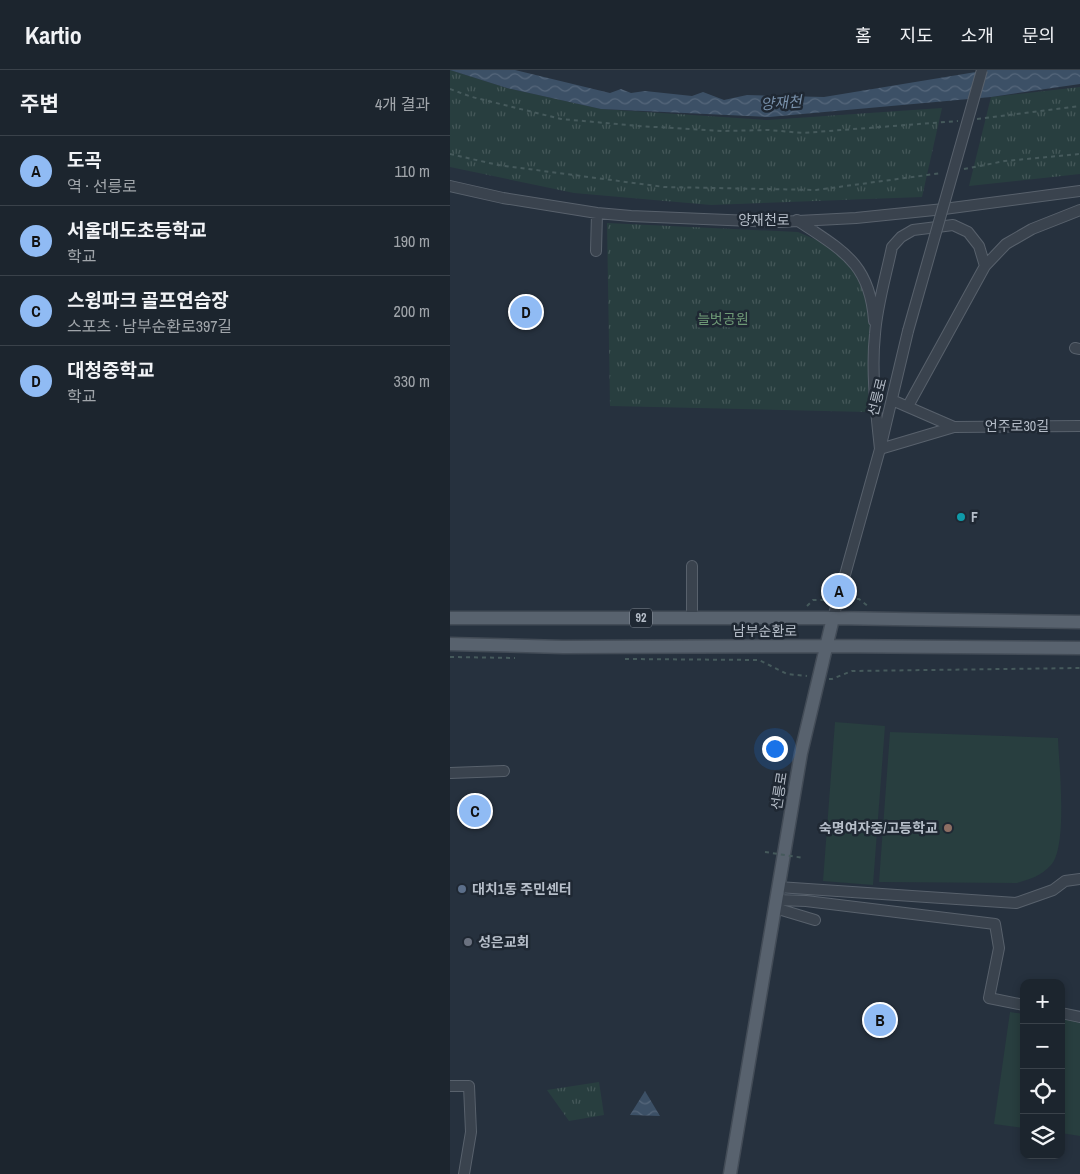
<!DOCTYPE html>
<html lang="ko">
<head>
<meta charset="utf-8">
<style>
  :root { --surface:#1c252e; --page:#29313a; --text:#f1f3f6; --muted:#a0a5aa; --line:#3a424a; --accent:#90bbf4 }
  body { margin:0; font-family:"Archivo Narrow","Noto Sans KR",sans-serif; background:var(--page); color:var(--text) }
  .controls { position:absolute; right:15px; bottom:15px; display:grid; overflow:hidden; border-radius:10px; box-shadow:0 2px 8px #0003 }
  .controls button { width:45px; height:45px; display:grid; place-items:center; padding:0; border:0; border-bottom:1px solid var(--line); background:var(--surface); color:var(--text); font:25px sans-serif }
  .you { position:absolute; left:324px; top:678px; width:18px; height:18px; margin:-12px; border:4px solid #fff; border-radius:50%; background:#1a73e8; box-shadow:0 0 0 8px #1a73e833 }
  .badge { display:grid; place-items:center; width:32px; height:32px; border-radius:50%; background:var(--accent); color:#111; font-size:16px; font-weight:700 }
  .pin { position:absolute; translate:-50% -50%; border:2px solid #fff; box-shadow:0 1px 5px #0006 }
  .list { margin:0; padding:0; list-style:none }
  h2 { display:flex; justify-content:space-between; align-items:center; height:65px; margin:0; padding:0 20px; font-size:21px }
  h2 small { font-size:16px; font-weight:400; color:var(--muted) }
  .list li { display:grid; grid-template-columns:32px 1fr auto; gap:15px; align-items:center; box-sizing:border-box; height:70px; padding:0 20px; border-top:1px solid var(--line) }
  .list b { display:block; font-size:19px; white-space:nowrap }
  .list p { margin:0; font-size:16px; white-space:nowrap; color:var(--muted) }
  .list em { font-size:16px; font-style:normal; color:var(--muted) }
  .icon { flex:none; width:28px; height:28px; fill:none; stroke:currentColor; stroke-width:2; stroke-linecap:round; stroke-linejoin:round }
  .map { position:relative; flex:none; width:630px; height:1104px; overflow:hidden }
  header { display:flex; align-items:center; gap:30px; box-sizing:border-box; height:70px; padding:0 25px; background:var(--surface); border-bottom:1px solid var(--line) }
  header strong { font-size:24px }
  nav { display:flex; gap:28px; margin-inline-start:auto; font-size:18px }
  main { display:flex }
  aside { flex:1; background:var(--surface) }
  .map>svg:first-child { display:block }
</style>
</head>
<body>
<header>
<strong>Kartio</strong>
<nav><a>홈</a><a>지도</a><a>소개</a><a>문의</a></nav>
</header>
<main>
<aside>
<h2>주변<small>4개 결과</small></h2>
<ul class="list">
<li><span class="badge">A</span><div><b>도곡</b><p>역 · 선릉로</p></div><em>110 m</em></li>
<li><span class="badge">B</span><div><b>서울대도초등학교</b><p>학교</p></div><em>190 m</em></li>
<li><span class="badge">C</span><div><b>스윙파크 골프연습장</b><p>스포츠 · 남부순환로397길</p></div><em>200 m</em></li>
<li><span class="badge">D</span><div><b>대청중학교</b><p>학교</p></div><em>330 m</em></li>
</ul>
</aside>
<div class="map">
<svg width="630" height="1104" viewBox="0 0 630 1104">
  <defs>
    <pattern id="grass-tufts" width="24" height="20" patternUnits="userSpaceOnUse" patternTransform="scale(1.25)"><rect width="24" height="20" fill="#283e3f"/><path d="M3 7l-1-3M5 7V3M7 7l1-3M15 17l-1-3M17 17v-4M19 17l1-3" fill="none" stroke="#455859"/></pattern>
    <pattern id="water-waves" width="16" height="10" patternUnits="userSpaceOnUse" patternTransform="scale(1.25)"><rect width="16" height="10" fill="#3c5066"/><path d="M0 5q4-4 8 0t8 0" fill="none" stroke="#56677b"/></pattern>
  </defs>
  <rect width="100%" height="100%" fill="#26313e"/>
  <path fill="url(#grass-tufts)" d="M0,0L57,18L151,39L317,50L492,38L472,127L261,135L124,123L0,97Z
    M630,17V104L519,116L541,27Z
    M157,153L348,162L376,174L405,194L424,235L417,342L160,336Z
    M149,1012L154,1045L119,1051L97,1020Z"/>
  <path fill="#283e3f" d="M385,652L435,656L423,815L373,811Z
    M440,662L608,668C609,695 618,777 601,795C591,806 580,809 567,813L429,812Z
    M560,942L574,944V1058L544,1054Z
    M611,949L630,952V1066L611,1063Z"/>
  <path fill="url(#water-waves)" d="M0,0H65L160,23L171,19L181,23L195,21L242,26L253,22L274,30L297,25L374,27L538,0H630V14L541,27L319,47L151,39L57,18Z
    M195,1021L210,1046L180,1045Z"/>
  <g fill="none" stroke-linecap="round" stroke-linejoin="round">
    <g stroke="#58616c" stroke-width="12">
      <path id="minor" d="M0,116L53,128L147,143L181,146L329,152L406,148L494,139L630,121
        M347,150C391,180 420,192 424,251
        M146,181L147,143
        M625,278L630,279
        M442,330L504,357
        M458,336L535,196L556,174L582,159L630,140
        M430,379C426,341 421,302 425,264C427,235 436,206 442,177L451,167L463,160L503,155L518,162L529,176L535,196
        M430,379L504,357L630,356
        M242,548V496
        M383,548L430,379L458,261
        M0,703L54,701
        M328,817L566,833L603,820L615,811L630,809
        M327,830L356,831L545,854L549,878L539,928L574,935
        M325,838L365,850
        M611,943L630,947
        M0,1016H19L21,1062L14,1104"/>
    </g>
    <g stroke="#434c57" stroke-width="15">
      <path id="major" d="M0,548H383L630,552
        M0,574L113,577L375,576L630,578
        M280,1104L351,683L383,548"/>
    </g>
    <path stroke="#465a5c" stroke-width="2" stroke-dasharray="4 4" stroke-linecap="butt" d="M0,19L22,27L111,49L189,56L272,61L319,60L353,63L508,51
      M527,49L630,36
      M0,84L48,95L214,117L366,120L492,103
      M514,99L555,91L630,84
      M399,529H409L419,537
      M357,536L363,530H377
      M0,587L65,588
      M175,589L309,590L337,604L357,606
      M379,609H382L402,601L630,598"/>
    <use href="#minor" stroke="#3a434e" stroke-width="10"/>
    <use href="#major" stroke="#58626e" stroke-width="12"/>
    <g stroke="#58616c" stroke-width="12" stroke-linecap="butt">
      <path id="minor-bridge" d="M458,261L532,0"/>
    </g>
    <path stroke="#465a5c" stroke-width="2" stroke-dasharray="4 4" stroke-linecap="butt" d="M315,782L354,788"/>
    <use href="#minor-bridge" stroke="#3a434e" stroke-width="10"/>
  </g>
  <circle fill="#0f9aa8" stroke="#1f2833" stroke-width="2" cx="511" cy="447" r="5"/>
  <circle fill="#8d6e63" stroke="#1f2833" stroke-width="2" cx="498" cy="758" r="5"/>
  <circle fill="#5c6f8a" stroke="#1f2833" stroke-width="2" cx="12" cy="819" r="5"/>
  <circle fill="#6b7280" stroke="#1f2833" stroke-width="2" cx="18" cy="872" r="5"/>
  <g text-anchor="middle" stroke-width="5" stroke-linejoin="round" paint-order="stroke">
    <rect fill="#1f2833" stroke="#89919c" stroke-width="1" x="180" y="538.5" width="22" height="19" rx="4"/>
    <g font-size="12" font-weight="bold" fill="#b6bec9">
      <text x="191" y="552">92</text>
    </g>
    <g font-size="14" fill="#b6bec9" stroke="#1f2833">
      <text x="314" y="155">양재천로</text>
      <text transform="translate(427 327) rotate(-76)" y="5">선릉로</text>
      <text x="567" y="361">언주로30길</text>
      <text x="315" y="566">남부순환로</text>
      <text transform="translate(329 721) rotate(-81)" y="5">선릉로</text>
    </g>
    <g font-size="14" fill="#6e9976" stroke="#1f2833">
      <text x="273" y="254">늘벗공원</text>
    </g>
    <g font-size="14" font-weight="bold" fill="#b6bec9" stroke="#1f2833" text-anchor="start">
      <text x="521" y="452">F</text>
      <text x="488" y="763" text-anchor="end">숙명여자중/고등학교</text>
      <text x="22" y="824">대치1동 주민센터</text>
      <text x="28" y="877">성은교회</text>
    </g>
    <g font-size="15" font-style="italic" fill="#7890aa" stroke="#1f2833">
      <text transform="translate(331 33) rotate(-4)" y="5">양재천</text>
    </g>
  </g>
</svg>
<div class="controls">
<button>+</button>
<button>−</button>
<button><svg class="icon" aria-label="locate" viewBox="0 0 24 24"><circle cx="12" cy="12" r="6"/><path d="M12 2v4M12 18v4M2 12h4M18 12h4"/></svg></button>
<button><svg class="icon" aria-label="layers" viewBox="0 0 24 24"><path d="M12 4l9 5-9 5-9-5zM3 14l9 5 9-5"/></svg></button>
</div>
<div class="you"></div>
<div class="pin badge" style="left:389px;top:521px">A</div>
<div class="pin badge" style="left:430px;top:950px">B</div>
<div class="pin badge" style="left:25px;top:741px">C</div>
<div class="pin badge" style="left:76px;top:242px">D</div>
</div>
</main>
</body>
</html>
